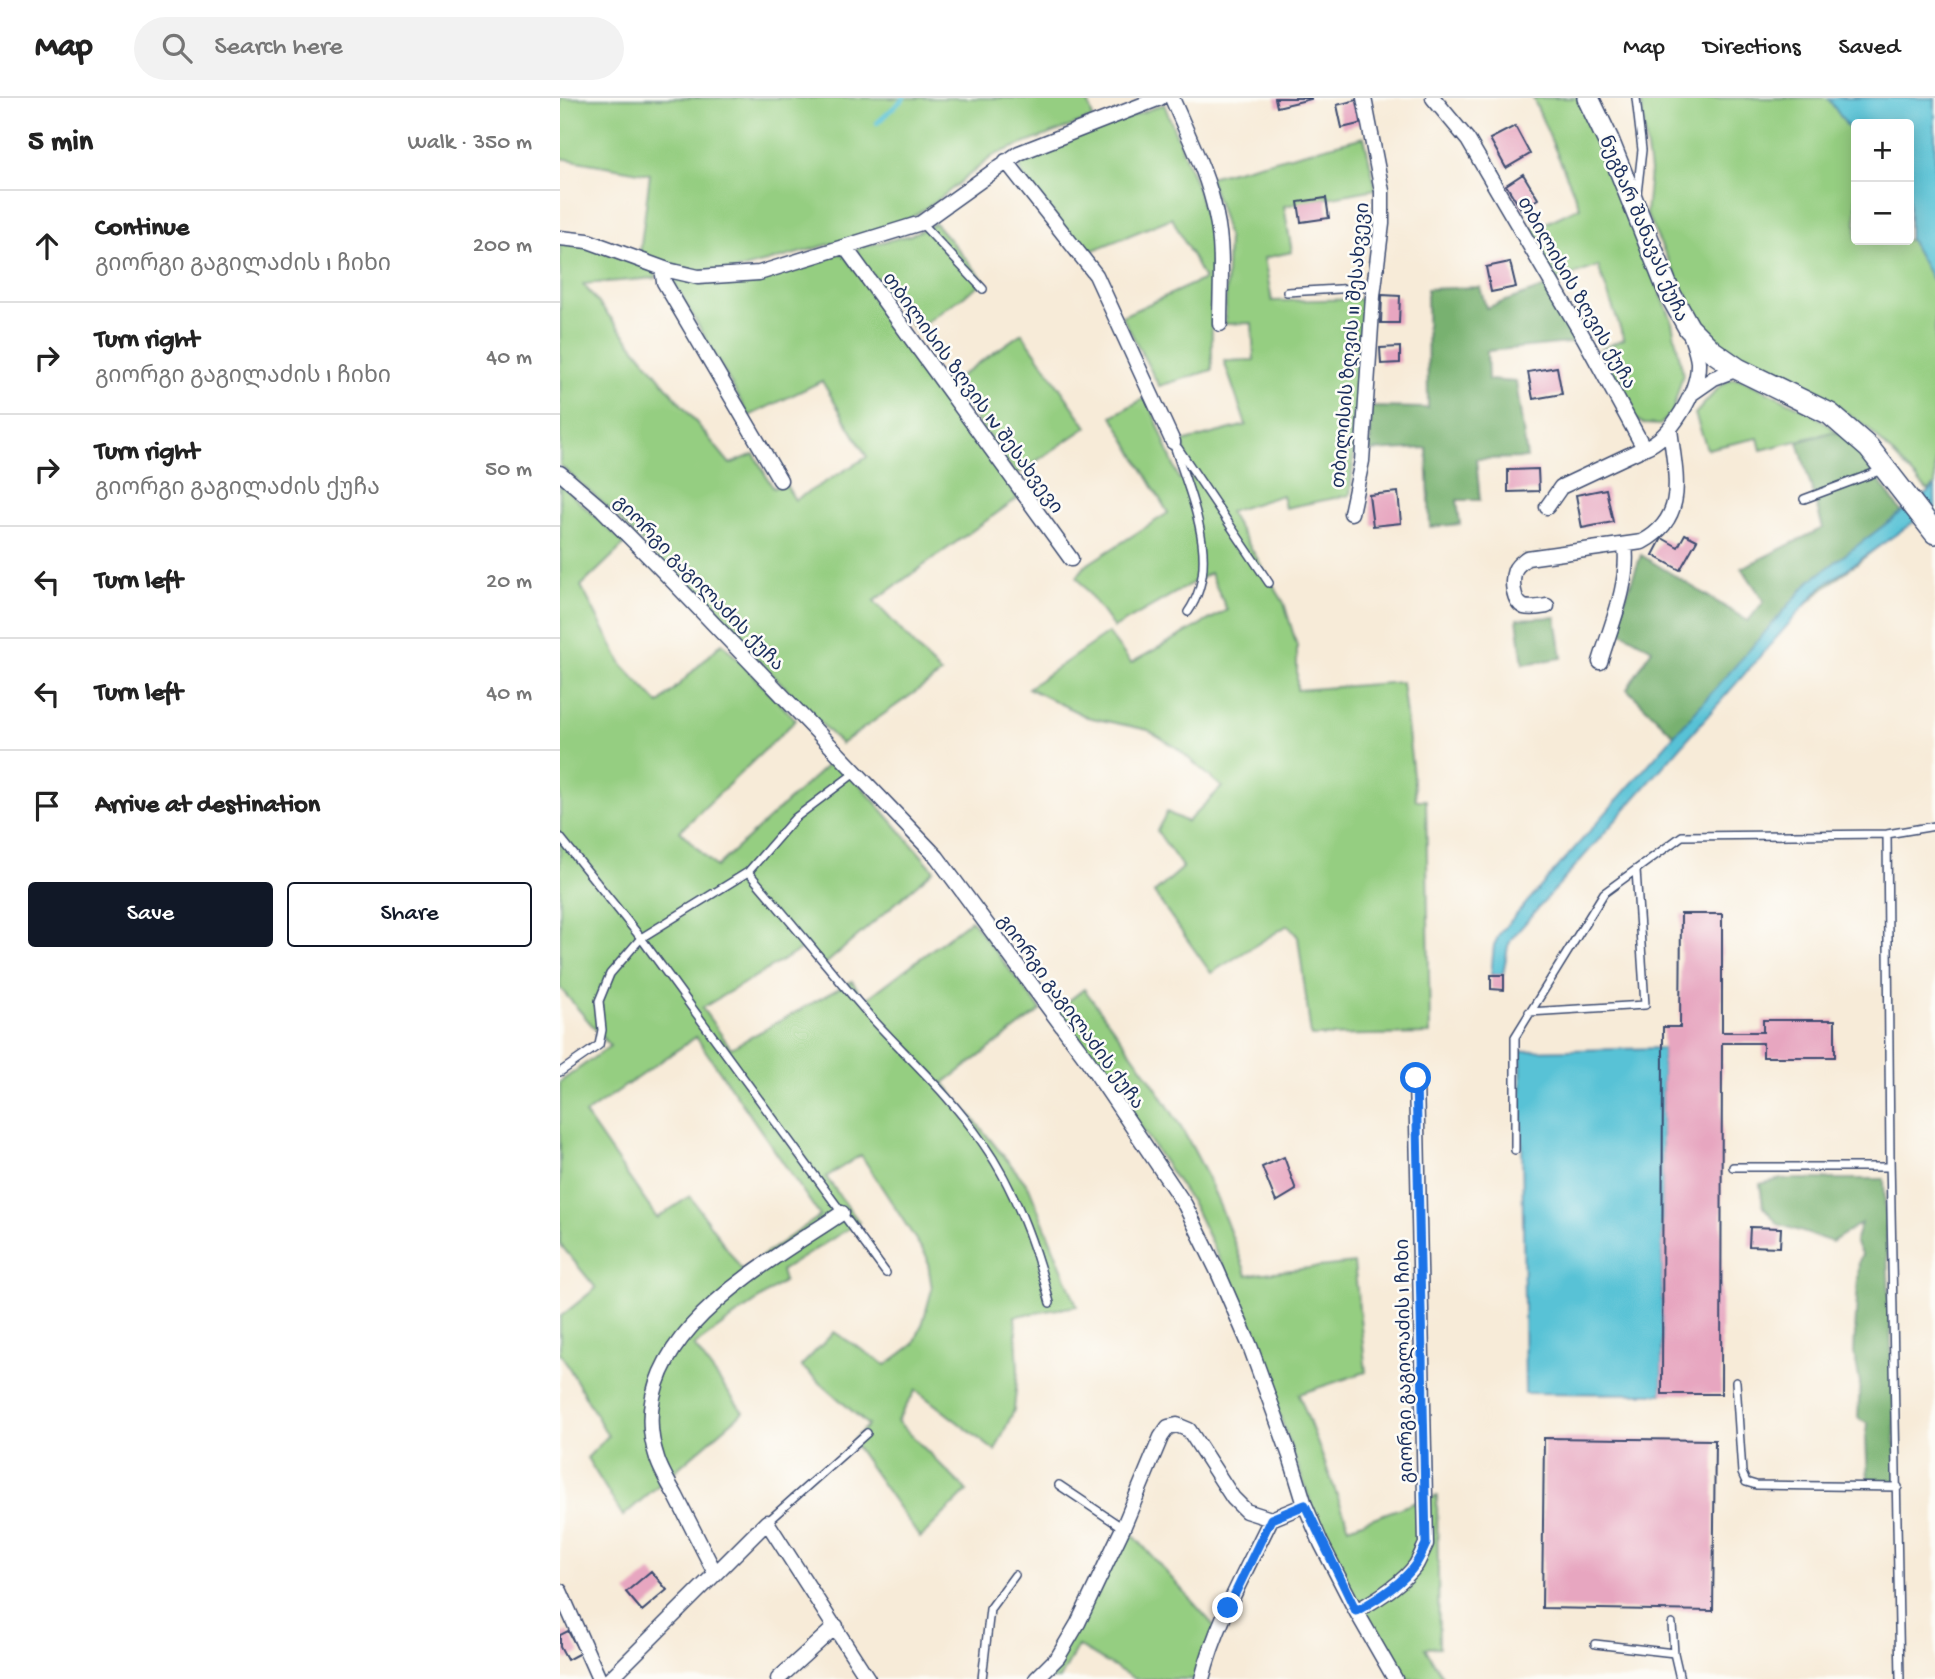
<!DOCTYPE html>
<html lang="en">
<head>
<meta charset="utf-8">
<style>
  :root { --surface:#fff; --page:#f2f2f2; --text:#222; --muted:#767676; --line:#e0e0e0; --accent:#111827 }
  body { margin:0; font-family:"Gochi Hand","Noto Sans Georgian",sans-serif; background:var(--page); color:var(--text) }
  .controls { position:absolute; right:21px; top:21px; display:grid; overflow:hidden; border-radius:7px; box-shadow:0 4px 18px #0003 }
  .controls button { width:63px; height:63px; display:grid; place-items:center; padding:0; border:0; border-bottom:2px solid var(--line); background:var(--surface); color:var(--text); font:35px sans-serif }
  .stop { position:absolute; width:21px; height:21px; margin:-16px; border:5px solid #1a73e8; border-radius:50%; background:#fff }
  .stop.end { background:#1a73e8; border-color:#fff; box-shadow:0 2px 7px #0008 }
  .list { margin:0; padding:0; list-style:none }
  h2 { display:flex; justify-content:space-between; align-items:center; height:91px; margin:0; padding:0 28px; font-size:30px }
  h2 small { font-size:23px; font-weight:400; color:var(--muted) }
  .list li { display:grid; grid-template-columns:46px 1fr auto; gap:21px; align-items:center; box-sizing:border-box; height:112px; padding:0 28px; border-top:2px solid var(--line) }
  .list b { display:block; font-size:26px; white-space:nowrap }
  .list p { margin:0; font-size:23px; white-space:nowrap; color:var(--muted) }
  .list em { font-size:23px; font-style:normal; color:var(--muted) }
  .actions { display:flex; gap:14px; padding:21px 28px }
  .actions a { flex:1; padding:16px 0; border:2px solid var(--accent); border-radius:7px; text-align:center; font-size:24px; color:var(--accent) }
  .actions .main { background:var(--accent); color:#fff }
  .icon { flex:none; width:38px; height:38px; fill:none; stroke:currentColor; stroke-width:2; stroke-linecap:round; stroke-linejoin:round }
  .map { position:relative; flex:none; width:1375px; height:1581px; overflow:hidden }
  header { display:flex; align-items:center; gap:42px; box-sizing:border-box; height:98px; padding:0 35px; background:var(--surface); border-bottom:2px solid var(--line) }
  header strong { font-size:33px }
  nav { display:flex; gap:38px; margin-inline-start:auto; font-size:24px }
  .search { width:490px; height:63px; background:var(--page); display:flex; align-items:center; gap:18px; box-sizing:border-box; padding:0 24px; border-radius:38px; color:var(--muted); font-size:26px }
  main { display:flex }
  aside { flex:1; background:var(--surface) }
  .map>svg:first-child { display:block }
</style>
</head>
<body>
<header>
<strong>Map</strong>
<div class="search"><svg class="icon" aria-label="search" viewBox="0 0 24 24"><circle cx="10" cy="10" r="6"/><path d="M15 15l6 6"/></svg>Search here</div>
<nav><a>Map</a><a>Directions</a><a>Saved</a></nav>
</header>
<main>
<aside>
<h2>5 min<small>Walk · 350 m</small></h2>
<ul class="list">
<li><svg class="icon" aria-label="ahead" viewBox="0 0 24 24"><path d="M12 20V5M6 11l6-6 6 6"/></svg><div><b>Continue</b><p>გიორგი გაგილაძის I ჩიხი</p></div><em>200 m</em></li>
<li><svg class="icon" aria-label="right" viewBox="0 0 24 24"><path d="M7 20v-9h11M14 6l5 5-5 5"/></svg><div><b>Turn right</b><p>გიორგი გაგილაძის I ჩიხი</p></div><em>40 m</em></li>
<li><svg class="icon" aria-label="right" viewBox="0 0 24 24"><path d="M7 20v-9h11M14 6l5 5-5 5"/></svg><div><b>Turn right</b><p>გიორგი გაგილაძის ქუჩა</p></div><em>50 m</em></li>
<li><svg class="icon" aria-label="left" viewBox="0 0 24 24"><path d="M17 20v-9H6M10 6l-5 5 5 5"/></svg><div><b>Turn left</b></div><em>20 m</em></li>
<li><svg class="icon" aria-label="left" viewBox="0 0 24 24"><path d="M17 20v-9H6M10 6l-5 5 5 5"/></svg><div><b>Turn left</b></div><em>40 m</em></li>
<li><svg class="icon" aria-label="arrive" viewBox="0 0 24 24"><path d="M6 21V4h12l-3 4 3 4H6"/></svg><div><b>Arrive at destination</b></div></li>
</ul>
<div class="actions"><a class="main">Save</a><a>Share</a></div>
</aside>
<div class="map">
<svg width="1375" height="1581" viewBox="0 0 1375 1581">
  <rect width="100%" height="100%" fill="#fdfcf7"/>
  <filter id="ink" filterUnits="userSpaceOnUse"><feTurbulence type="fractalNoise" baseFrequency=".0143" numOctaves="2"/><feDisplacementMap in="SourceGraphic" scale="14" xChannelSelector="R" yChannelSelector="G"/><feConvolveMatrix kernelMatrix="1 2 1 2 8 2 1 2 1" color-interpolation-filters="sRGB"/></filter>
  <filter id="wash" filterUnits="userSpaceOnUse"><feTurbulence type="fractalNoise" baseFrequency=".00686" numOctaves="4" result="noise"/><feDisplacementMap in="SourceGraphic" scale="28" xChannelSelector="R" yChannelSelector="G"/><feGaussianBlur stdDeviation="1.57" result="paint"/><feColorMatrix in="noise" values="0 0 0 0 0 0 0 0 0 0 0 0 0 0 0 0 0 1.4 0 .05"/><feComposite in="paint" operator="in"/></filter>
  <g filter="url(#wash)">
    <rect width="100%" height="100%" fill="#f7ebd8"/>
    <path fill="#95ce81" stroke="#587e70" stroke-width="2" fill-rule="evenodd" d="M0,0H527L533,20L434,57L378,102L349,121L321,132L174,173L137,174L98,163L80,155L90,76L0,60Z
      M973,0H1020L1111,220L1123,276L1112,315L1100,327L1084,326L1073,320L1039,252L1064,241L1038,168L997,183L967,134L1020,109Z
      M1080,0H1268L1296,41V142H1349V76L1375,120V387L1368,393L1308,330L1260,296L1191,267L1156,241L1134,215L1086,116L1090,73Z
      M604,6L636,86L651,137L652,272L599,288L562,218L644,181L612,120L526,155L462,77L460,69L466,58Z
      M804,39L816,91L724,108L732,154L704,160L712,203L807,201L790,397L725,410L722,397L669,414L724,505L737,548V592L842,584L856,702H866L870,936L751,938L738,839L728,827L651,875L594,795L623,770L597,733L607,714L627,724L662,689L617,650L588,632L527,619L468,590L548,535L571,565L667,512L650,475L554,530L517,479L525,468L608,415L552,318L587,299L619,381L634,380L622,344L686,327L664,263L694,262L692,225L665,226L668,141L662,117L649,79Z
      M375,125L425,183L355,232L297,157V150L351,137Z
      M0,145L29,148L96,173V180L23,186L170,366L194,356L213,390L226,387L235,402L307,359L262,283L189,318L111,179L156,186L190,183L279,155L284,156L458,400L314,503L381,576L281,646L46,408L0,367Z
      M462,235L527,329L456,377L390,285Z
      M1172,281H1181L1250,314L1279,335L1272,334L1201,352L1198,340L1147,351L1135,316L1161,287Z
      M0,386L65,446L21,488L63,568L99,606L162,545L236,622L120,733L156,769L276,659L374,772L262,869L247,848L142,910L171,950L292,883L305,902L411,822L481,912L384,985L469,1089L517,1208L455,1218L458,1271L454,1312L435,1353L356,1292L337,1323L407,1393L360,1440L292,1343L308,1327L241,1268L274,1234L326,1267L354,1246L363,1224L372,1191L367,1159L301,1057L266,1079L299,1124L221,1173L224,1183L134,1248L183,1314L63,1418L27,1360L48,1338L0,1254V1219L36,1190L0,1146V984L50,948L0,890ZM136,939L260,1118L182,1172L130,1098L97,1120L25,1016Z
      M524,891C568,949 613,1008 645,1074C661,1107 673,1143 687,1177L794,1165L806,1274L739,1296L789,1429L859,1403L877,1398L879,1549L865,1550L884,1581H841L792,1494L753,1411L699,1260L664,1171L633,1107L533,958L497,912Z
      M567,1430L656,1530L638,1581H575L518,1548L500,1581H480Z"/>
    <path fill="#78b16f" stroke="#4a7066" stroke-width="2" d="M988,188L1020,244L927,253L928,282L956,284L967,360L916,361L920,402H897L900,426L870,429L867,350L810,353L811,309L868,310L867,191L920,189L926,210Z
      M1272,334L1279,335L1291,343L1349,425L1262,492L1240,512L1122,645L1067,591L1092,551L1055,530L1081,457L1188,523L1204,503L1182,470L1263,430L1238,344Z
      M996,519L1002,560L963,566L957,521Z
      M1221,1081H1324L1337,1385L1308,1382L1306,1340L1308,1326L1298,1320L1300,1284L1294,1255L1299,1163L1302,1157L1295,1144L1301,1125L1272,1144L1218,1126L1203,1108L1200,1086Z"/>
    <path fill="#59c2d6" stroke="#3a789a" stroke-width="2" d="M1268,0H1375V187L1349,140V26H1296V41Z
      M1375,389V409L1261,489L952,840L948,848L943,877H931L934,847L940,835L1250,483Z
      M1103,950L1102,1296L965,1295L961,953Z"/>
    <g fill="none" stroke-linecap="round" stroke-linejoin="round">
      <path stroke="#59c2d6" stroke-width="4.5" d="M317,25L344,0"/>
    </g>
    <g id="blocks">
      <path fill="#e7a6c0" d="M715,0H751V1L717,9Z
        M797,2L803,25L782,30L777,7Z
        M955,28L970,56L946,70L930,41Z
        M963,76L978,101L961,111L946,87Z
        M766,100L769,120L741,124L738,104Z
        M950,164L956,189L931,194L926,169Z
        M822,197L840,198L839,225H821Z
        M840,249V265L821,266L820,250Z
        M997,269L1002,296L973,301L968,274Z
        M978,371L979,393L948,394V372Z
        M1046,391L1053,424L1022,430L1016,397Z
        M838,394L841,425L813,428L809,397Z
        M1125,436L1137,442L1120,472L1093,457L1102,440L1118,449Z
        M1121,816H1162V934H1203V922H1275V959H1203V945H1162L1161,1296H1102L1103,929H1120Z
        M931,877H944V892L931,891Z
        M724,1059L736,1092L716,1104L702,1069Z
        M1190,1129L1221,1130L1220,1149L1189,1148Z
        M984,1340L1155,1342L1153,1513L982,1510Z
        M91,1473L107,1492L82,1513L66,1494Z
        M8,1533L20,1555L7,1562L0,1549V1537Z"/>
    </g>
  </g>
  <g filter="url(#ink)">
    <use href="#blocks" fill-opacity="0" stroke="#3c4b70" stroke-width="2"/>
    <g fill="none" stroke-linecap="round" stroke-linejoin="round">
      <g stroke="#3c4b70" stroke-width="10">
        <path id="lane" d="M1076,0L1082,52L1077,96
          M361,125L423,191
          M727,194L814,189
          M613,344C629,396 663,464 628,514
          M618,350L709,485
          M1244,401L1322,372
          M1327,736L1330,1059L1340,1581
          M0,739L81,840L326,1175
          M188,774C229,821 268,870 309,917C347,959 390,997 422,1044C456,1092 476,1149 490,1205
          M969,914L1085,907L1076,772
          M0,974L39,947L42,932L39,903L50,876L81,840L188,774L235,720L296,674
          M955,1052V939L1044,795L1122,738L1327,736L1375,728
          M1173,1069H1330
          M1176,1284L1182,1375L1186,1384L1196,1387L1338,1389
          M499,1387L563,1430
          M207,1424L307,1335
          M1112,1526L1114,1555
          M1035,1546L1114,1555L1120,1581
          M422,1581L430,1511L455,1477"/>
      </g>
      <g stroke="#3c4b70" stroke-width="17">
        <path id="street" d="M612,0C628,38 648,76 656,117C664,152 660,190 660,226
          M873,0L908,42L1024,240L1084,350C1111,340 1139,293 1138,264C1137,254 1132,242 1129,232
          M446,63L536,177L613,344
          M0,140L28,143L108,172L138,179L199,175L361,125L459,55L600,0
          M285,149L511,461
          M102,170L104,184L220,382
          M1131,296L1154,280L1178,271
          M0,375L42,411L103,473L377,759L528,963L625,1107L657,1172L690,1248L730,1358L745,1407L761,1445L796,1513L835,1581
          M987,409L1001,389L1084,350
          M791,415L802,363L813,198L822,126V93L804,0
          M987,508C980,509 971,511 964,509C953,504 951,483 955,472C957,467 962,464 967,460L1082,444C1129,419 1115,376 1110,331
          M1040,564C1051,527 1070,486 1065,447
          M155,1475C142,1449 129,1424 116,1398C109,1386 101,1373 97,1360C58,1243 204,1168 282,1115
          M0,1493L39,1581
          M796,1513C816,1502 842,1486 856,1467C860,1460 863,1452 866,1446L856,980
          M50,1581L207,1424L308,1581
          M218,1581L276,1528
          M476,1581L498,1559L518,1525L563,1430L601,1339L608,1329L617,1327L629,1332L673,1400L686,1413L711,1421L745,1407
          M642,1581C656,1525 686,1473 711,1421"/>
      </g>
      <g stroke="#3c4b70" stroke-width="24">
        <path id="secondary" d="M1028,0L1048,42L1109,194L1129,230L1152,253L1178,271L1270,316L1309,350L1375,435"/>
      </g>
      <use href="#lane" stroke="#fff" stroke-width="7"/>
      <use href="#street" stroke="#fff" stroke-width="14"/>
      <use href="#secondary" stroke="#fff" stroke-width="21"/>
    </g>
  </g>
  <g fill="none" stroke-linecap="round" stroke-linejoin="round" filter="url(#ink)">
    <path stroke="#1a73e8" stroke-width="9" d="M668,1510L711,1421L745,1407L796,1513C816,1502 842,1486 855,1467C860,1460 863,1452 866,1446L856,980"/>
  </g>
  <g text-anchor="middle" stroke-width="5" stroke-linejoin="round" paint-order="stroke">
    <g font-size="19" fill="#1b2f5e" stroke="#fdfcf7">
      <text transform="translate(1085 130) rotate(67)" y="7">ნუგზარ შანავას ქუჩა</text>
      <text transform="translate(1018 194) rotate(60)" y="7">თბილისის ზღვის ქუჩა</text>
      <text transform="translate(789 247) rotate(-85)" y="7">თბილისის ზღვის II შესახვევი</text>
      <text transform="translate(414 294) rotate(54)" y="7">თბილისის ზღვის IV შესახვევი</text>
      <text transform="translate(140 484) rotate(46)" y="7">გიორგი გაგილაძის ქუჩა</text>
      <text transform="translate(512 913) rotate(54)" y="7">გიორგი გაგილაძის ქუჩა</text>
      <text transform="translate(843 1263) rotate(-91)" y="7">გიორგი გაგილაძის I ჩიხი</text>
    </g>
  </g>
</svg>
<div class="controls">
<button>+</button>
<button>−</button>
</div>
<div class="stop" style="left:856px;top:980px"></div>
<div class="stop end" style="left:668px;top:1510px"></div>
</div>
</main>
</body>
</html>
